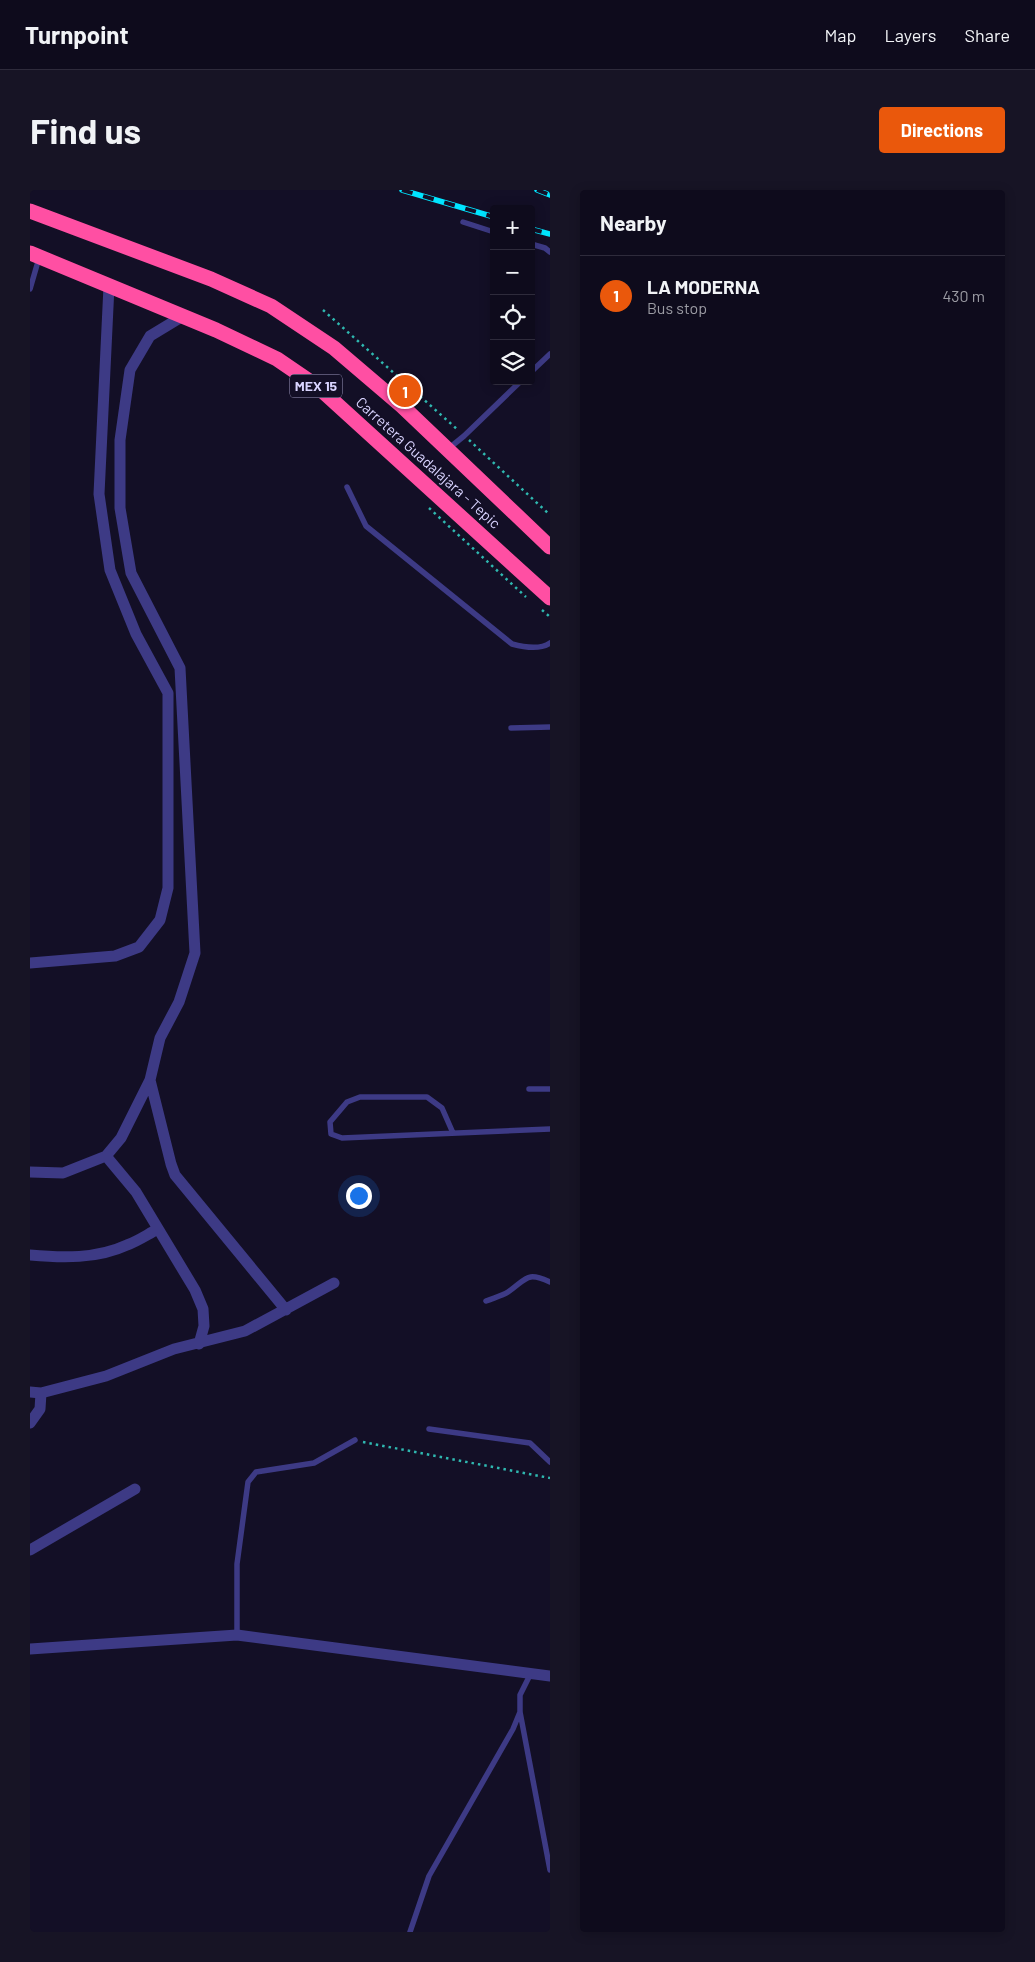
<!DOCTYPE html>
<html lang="en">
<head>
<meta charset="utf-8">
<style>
  :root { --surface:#0e0b1c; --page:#171425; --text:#f1f3f6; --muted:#9b9ba3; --line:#2e2b3b; --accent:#ea580c }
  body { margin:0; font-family:Barlow,sans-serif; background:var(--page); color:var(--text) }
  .controls { position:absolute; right:15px; top:15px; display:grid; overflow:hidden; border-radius:5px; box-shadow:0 2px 12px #0003 }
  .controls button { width:45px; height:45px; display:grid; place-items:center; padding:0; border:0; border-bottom:1px solid var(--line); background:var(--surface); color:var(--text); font:25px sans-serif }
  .you { position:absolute; left:328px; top:1005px; width:18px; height:18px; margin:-12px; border:4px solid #fff; border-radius:50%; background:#1a73e8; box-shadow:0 0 0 8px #1a73e833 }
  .badge { display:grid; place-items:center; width:32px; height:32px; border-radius:50%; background:var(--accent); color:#fff; font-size:16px; font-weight:700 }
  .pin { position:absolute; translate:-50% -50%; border:2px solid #fff; box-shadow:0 1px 5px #0006 }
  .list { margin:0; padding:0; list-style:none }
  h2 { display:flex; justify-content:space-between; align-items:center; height:65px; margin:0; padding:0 20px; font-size:21px }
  h2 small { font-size:16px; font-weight:400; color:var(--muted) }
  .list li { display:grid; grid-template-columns:32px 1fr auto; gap:15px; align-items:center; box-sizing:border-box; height:80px; padding:0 20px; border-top:1px solid var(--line) }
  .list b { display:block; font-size:19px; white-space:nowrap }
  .list p { margin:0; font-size:16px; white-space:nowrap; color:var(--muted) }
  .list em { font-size:16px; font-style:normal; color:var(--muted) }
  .icon { flex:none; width:28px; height:28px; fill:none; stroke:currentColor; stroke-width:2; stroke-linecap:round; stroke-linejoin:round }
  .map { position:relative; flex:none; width:520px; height:1742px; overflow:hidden; border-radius:5px }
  header { display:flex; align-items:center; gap:30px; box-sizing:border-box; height:70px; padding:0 25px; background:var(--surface); border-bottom:1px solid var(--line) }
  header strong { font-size:24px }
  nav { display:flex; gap:28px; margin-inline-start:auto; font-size:18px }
  .intro { display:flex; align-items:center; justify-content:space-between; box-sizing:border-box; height:120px; padding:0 30px }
  h1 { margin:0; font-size:35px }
  .button { padding:12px 22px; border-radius:5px; background:var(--accent); color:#fff; font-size:18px; font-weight:700 }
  main { display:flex; gap:30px; padding:0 30px }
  aside { flex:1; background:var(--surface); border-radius:5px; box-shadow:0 2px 12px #0003 }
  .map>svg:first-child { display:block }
</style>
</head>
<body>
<header>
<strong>Turnpoint</strong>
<nav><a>Map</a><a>Layers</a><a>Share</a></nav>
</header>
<div class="intro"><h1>Find us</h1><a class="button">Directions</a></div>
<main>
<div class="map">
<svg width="520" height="1742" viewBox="0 0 520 1742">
  <rect width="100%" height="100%" fill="#130f26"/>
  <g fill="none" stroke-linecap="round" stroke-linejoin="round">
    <path stroke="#2fb8b0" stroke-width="2.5" stroke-dasharray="2.5 4" stroke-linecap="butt" d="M293,120L428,240
      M439,250L520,325
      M399,318L496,407
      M512,420L520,427
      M333,1252L520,1288"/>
    <path stroke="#3d3a85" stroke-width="5.5" d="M433,32L464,42
      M501,54L515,58L520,62
      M0,99L9,68
      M501,182L520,164
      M418,259L434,246L491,191
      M317,297L336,336L482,454C493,457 510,460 520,453
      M481,538L520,537
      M499,899H520
      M423,943L412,918L397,907H330L317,912L300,932L301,944L312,948L520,939
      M456,1111C463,1108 472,1106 478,1102C497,1089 496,1081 520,1092
      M399,1239L500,1253L520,1272
      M207,1445V1374L218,1292L226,1282L284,1273L325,1250
      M501,1483L490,1505V1522L520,1680
      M380,1742L399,1686L483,1539L490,1522"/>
    <path stroke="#3d3a85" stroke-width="11" d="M0,773L85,766L109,757L130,730L138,698V503L106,444L80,380L69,304L79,96
      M120,890L141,974L145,985L256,1120
      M76,966L106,1002L165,1100L173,1119L174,1136L169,1154
      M0,982L33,983L76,966L91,948L120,890L130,848L149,812L165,763L150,478L101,383L90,318V250L100,180L120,146L153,126
      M0,1065C32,1068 67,1069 97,1055C108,1051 118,1044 128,1039
      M0,1202L11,1203L76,1186L144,1159L215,1141L304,1093
      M0,1233L10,1219L11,1203
      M0,1360L105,1299
      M0,1459L207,1445L520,1486"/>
    <path stroke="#ff4fa3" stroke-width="15" d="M0,21L181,89L241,116L304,158L372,216L520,357
      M0,63L186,140L247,169L288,197L520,408"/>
    <g stroke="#00e5ff" stroke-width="5.5">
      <path id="rail" d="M372,0L464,27
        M507,0L520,5
        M501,39L520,44"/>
    </g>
    <use href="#rail" stroke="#130f26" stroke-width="4" stroke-dasharray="11" stroke-linecap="butt"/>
  </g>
  <g text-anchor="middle" stroke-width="4" stroke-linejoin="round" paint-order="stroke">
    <rect fill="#130f26" stroke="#9e99be" stroke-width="1" x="260" y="184.5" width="52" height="23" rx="4"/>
    <g font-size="14" font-weight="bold" fill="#d9d4ff">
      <text x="286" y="201">MEX 15</text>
    </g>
    <g font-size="15" fill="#d9d4ff" stroke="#130f26">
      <text transform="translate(398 273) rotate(42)" y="5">Carretera Guadalajara - Tepic</text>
    </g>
  </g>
</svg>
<div class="controls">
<button>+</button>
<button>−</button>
<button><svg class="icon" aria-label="locate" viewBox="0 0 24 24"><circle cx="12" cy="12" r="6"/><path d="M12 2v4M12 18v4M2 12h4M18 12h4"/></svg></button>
<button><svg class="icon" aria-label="layers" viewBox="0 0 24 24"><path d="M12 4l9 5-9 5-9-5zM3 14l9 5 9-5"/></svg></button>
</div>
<div class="you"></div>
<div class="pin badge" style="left:375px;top:201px">1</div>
</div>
<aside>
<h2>Nearby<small></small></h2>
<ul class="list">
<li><span class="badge">1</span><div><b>LA MODERNA</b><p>Bus stop</p></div><em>430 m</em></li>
</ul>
</aside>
</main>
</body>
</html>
